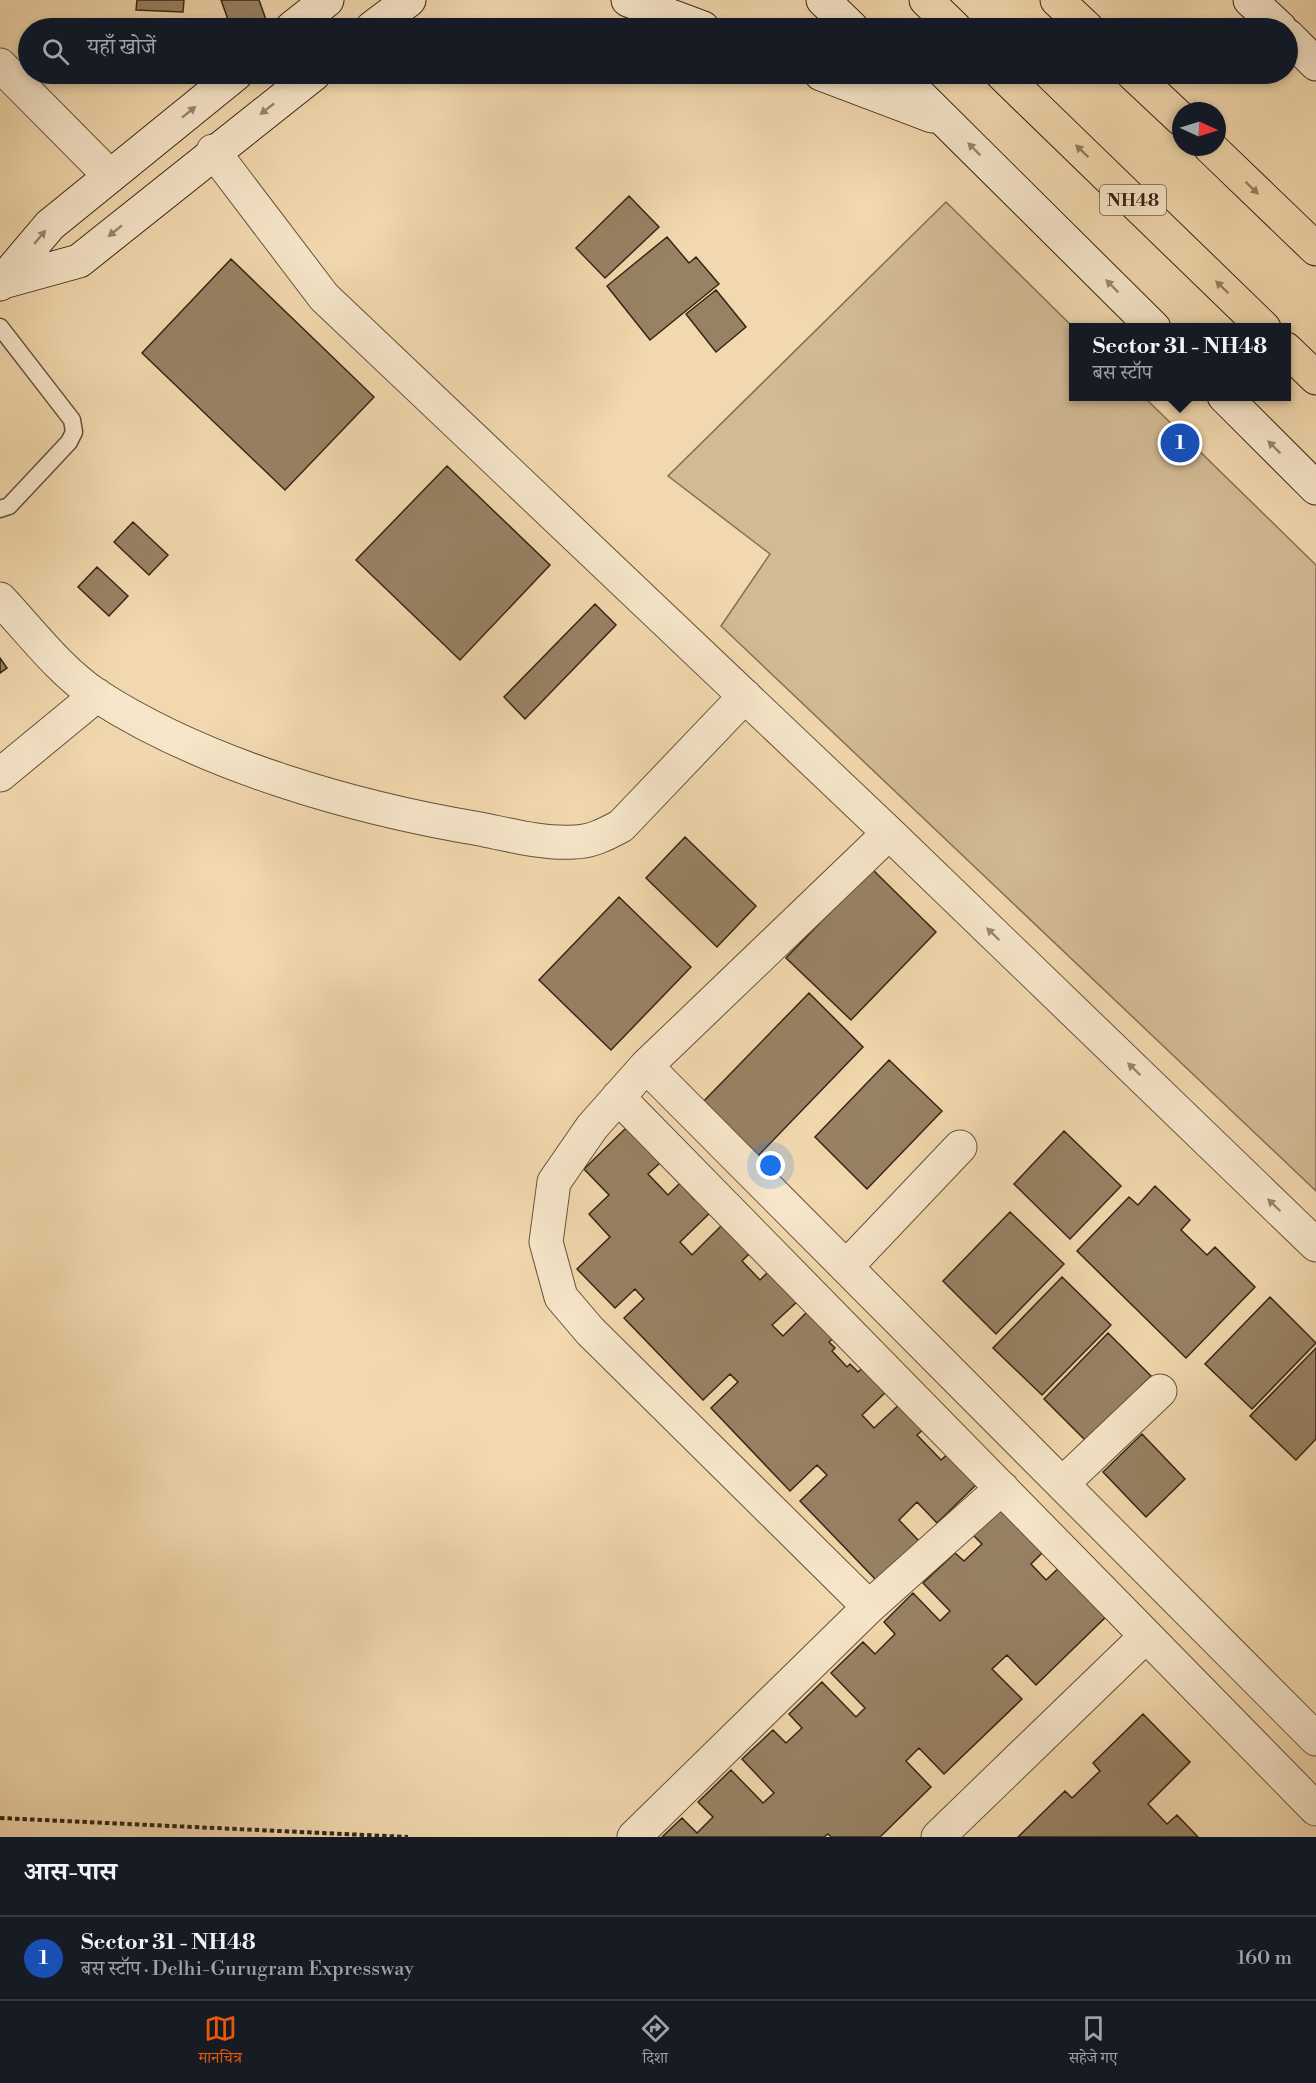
<!DOCTYPE html>
<html lang="hi">
<head>
<meta charset="utf-8">
<style>
  :root { --surface:#171b24; --page:#20242c; --text:#f1f3f6; --muted:#9ea1a6; --line:#363941; --accent:#ea580c }
  body { margin:0; font-family:"Libre Bodoni","Noto Serif Devanagari",serif; background:var(--page); color:var(--text) }
  .compass { position:absolute; left:1172px; top:102px; width:54px; height:54px; border-radius:50%; background:var(--surface); box-shadow:0 3px 9px #0003; rotate:94deg }
  .you { position:absolute; left:771px; top:1166px; width:21px; height:21px; margin:-15px; border:4px solid #fff; border-radius:50%; background:#1a73e8; box-shadow:0 0 0 9px #1a73e833 }
  .badge { display:grid; place-items:center; width:39px; height:39px; border-radius:50%; background:var(--accent); color:#fff; font-size:20px; font-weight:700 }
  .pin { position:absolute; translate:-50% -50%; border:3px solid #fff; box-shadow:0 2px 6px #0006 }
  .popup { position:absolute; left:1069px; top:323px; width:222px; height:78px; box-sizing:border-box; display:grid; place-content:center; border-radius:0px; background:var(--surface); filter:drop-shadow(0 2px 4px #0005); font-size:20px; white-space:nowrap; color:var(--muted) }
  .popup b { font-size:22px; color:var(--text) }
  .popup::after { content:''; position:absolute; left:50%; top:100%; margin-left:-12px; border:12px solid transparent; border-top-color:var(--surface) }
  .list { margin:0; padding:0; list-style:none }
  h2 { display:flex; justify-content:space-between; align-items:center; height:78px; margin:0; padding:0 24px; font-size:26px }
  h2 small { font-size:20px; font-weight:400; color:var(--muted) }
  .list li { display:grid; grid-template-columns:39px 1fr auto; gap:18px; align-items:center; box-sizing:border-box; height:84px; padding:0 24px; border-top:2px solid var(--line) }
  .list b { display:block; font-size:22px; white-space:nowrap }
  .list p { margin:0; font-size:20px; white-space:nowrap; color:var(--muted) }
  .list em { font-size:20px; font-style:normal; color:var(--muted) }
  .icon { flex:none; width:33px; height:33px; fill:none; stroke:currentColor; stroke-width:2; stroke-linecap:round; stroke-linejoin:round }
  .map { position:relative; flex:none; width:1316px; height:1837px; overflow:hidden }
  .search { position:absolute; background:var(--surface); box-shadow:0 3px 9px #0003; left:18px; right:18px; top:18px; height:66px; display:flex; align-items:center; gap:15px; box-sizing:border-box; padding:0 21px; border-radius:33px; color:var(--muted); font-size:22px }
  .sheet { height:162px; background:var(--surface) }
  nav { display:flex; justify-content:space-around; align-items:center; box-sizing:border-box; height:84px; border-top:2px solid var(--line); background:var(--surface); font-size:16px; color:var(--muted) }
  nav a { display:grid; justify-items:center; gap:3px }
  nav .on { color:var(--accent) }
  .map>svg:first-child { display:block }
</style>
</head>
<body>
<div class="map">
<svg width="1316" height="1837" viewBox="0 0 1316 1837">
  <rect width="100%" height="100%" fill="#f2d8ae"/>
  <filter id="stains"><feTurbulence type="fractalNoise" baseFrequency=".00333" numOctaves="4"/><feColorMatrix values="0 0 0 0 .2 0 0 0 0 .09 0 0 0 0 .02 0 0 0 .5 -.17"/></filter>
  <radialGradient id="worn" r=".72"><stop offset=".6" stop-color="#630" stop-opacity="0"/><stop offset="1" stop-color="#630" stop-opacity=".3"/></radialGradient>
  <path fill="#d2ba94" stroke="#847054" stroke-width="1.5" d="M946,202L1074,328V396L1144,397L1316,565V1191L721,626L770,554L668,476Z"/>
  <path fill="#988264" stroke="#362514" stroke-width="1.5" d="M137,0H184L183,12L136,10Z
    M221,0H259L269,28H231Z
    M629,196L659,227L605,278L576,248Z
    M667,237L689,263L696,257L719,284L650,340L607,286Z
    M231,259L374,397L285,490L142,353Z
    M716,290L746,327L716,352L686,314Z
    M447,466L550,565L460,660L356,560Z
    M133,522L168,555L149,575L114,542Z
    M97,567L128,596L109,616L78,587Z
    M595,604L616,625L525,719L504,697Z
    M0,658L7,668L0,673Z
    M685,837L756,906L717,947L646,878Z
    M872,869L936,932L851,1020L786,958Z
    M619,897L691,967L611,1050L539,980Z
    M809,993L863,1047L755,1159L700,1105Z
    M889,1060L942,1111L867,1189L815,1137Z
    M626,1128L660,1163L648,1174L668,1195L680,1183L694,1199L700,1193L715,1208L680,1242L692,1255L725,1222L752,1251L742,1261L760,1280L770,1270L799,1300L772,1325L783,1336L811,1308L837,1335L829,1342L835,1348L832,1351L847,1367L850,1364L858,1372L866,1365L889,1389L862,1415L874,1428L902,1402L926,1427L917,1435L941,1460L950,1452L979,1482L937,1523L917,1502L899,1520L919,1541L877,1581L800,1501L827,1475L817,1465L790,1491L711,1408L738,1382L730,1374L703,1400L624,1318L644,1299L635,1289L615,1308L577,1269L610,1237L589,1214L609,1195L584,1169Z
    M1064,1131L1121,1186L1070,1239L1014,1184Z
    M1155,1186L1190,1220L1181,1230L1207,1255L1215,1247L1255,1287L1186,1358L1077,1251L1129,1197L1138,1205Z
    M1010,1212L1064,1264L996,1334L943,1281Z
    M1062,1277L1111,1325L1042,1395L993,1348Z
    M1270,1297L1316,1343L1252,1409L1205,1364Z
    M1108,1333L1151,1376L1087,1442L1044,1399Z
    M1316,1348V1439L1296,1460L1250,1416Z
    M1142,1434L1185,1479L1146,1517L1103,1472Z
    M1008,1501L1050,1545L1031,1564L1046,1580L1066,1561L1113,1610L1036,1685L1007,1655L992,1669L1022,1699L944,1774L919,1748L906,1761L931,1787L880,1837H831L828,1834L824,1837H662L682,1818L697,1833L713,1817L698,1802L731,1770L763,1803L774,1793L742,1759L773,1730L786,1743L802,1728L789,1714L822,1682L856,1717L865,1708L831,1673L863,1642L875,1654L895,1634L884,1622L913,1593L940,1621L950,1611L923,1583L955,1553L964,1561L982,1544L973,1535Z
    M1143,1714L1190,1762L1148,1804L1167,1824L1177,1815L1198,1837H1018L1065,1791L1072,1798L1100,1771L1093,1763Z"/>
  <g fill="none" stroke-linecap="round" stroke-linejoin="round">
    <g stroke="#65523a" stroke-width="19">
      <path id="lane" d="M0,327L72,420L74,432L69,442L9,506L0,509"/>
    </g>
    <g stroke="#65523a" stroke-width="35">
      <path id="street" d="M0,65L110,176
        M213,151L324,297L889,833L1316,1245
        M0,599C31,632 59,670 96,695C204,765 354,808 480,829C510,835 543,844 574,842C591,842 606,834 621,826L745,696
        M0,775L97,695
        M646,1066L1316,1739
        M618,1097L1316,1809
        M846,1267L960,1147
        M1062,1484L1160,1391
        M869,1607L590,1331L561,1297L546,1242L554,1182L592,1127L646,1066L889,833
        M634,1837L869,1607L1002,1488
        M938,1837L1146,1636"/>
    </g>
    <g stroke="#362514" stroke-width="35">
      <path id="secondary" d="M628,0L703,28
        M823,0L852,28
        M1250,0L1280,28
        M292,28L327,0
        M372,28L409,0
        M1288,36L1316,64
        M821,74L932,116
        M898,74L1154,328
        M3,282L79,261L314,74
        M0,284L50,225L236,74
        M1224,396L1316,488"/>
    </g>
    <g stroke="#362514" stroke-width="35">
      <path id="highway" d="M926,0L955,28
        M1057,0L1087,28
        M1002,74L1264,328
        M1133,74L1181,119
        M1210,147L1316,249
        M1286,349L1316,378"/>
    </g>
    <path stroke="#362514" stroke-width="4" stroke-dasharray="4.5 3" stroke-linecap="butt" d="M0,1818L408,1837"/>
    <use href="#lane" stroke="#f7e6ca" stroke-width="16"/>
    <use href="#street" stroke="#f7e6ca" stroke-width="33"/>
    <use href="#secondary" stroke="#f7e6ca" stroke-width="33"/>
    <use href="#highway" stroke="#f2d8ae" stroke-width="33"/>
  </g>
  <defs><path id="oneway-solid" d="M-6-.8H1V-3.2L6.5 0L1 3.2V.8H-6Z" transform="scale(1.5)"/></defs>
  <g fill="#96866f">
    <use href="#oneway-solid" transform="translate(267 109) rotate(142)"/>
    <use href="#oneway-solid" transform="translate(189 112) rotate(-39)"/>
    <use href="#oneway-solid" transform="translate(974 149) rotate(-135)"/>
    <use href="#oneway-solid" transform="translate(115 231) rotate(141)"/>
    <use href="#oneway-solid" transform="translate(40 237) rotate(-50)"/>
    <use href="#oneway-solid" transform="translate(1112 286) rotate(-135)"/>
    <use href="#oneway-solid" transform="translate(1274 447) rotate(-135)"/>
    <use href="#oneway-solid" transform="translate(993 934) rotate(-136)"/>
    <use href="#oneway-solid" transform="translate(1134 1069) rotate(-136)"/>
    <use href="#oneway-solid" transform="translate(1274 1205) rotate(-136)"/>
  </g>
  <g fill="#947e61">
    <use href="#oneway-solid" transform="translate(1082 151) rotate(-136)"/>
    <use href="#oneway-solid" transform="translate(1252 188) rotate(44)"/>
    <use href="#oneway-solid" transform="translate(1222 287) rotate(-136)"/>
  </g>
  <g text-anchor="middle" stroke-width="4.5" stroke-linejoin="round" paint-order="stroke">
    <rect fill="#f7e6ca" stroke="#705f4b" stroke-width="1.5" x="1100" y="185" width="66" height="30" rx="4.5"/>
    <g font-size="18" font-weight="bold" fill="#362514">
      <text x="1133" y="206">NH48</text>
    </g>
  </g>
  <rect width="100%" height="100%" filter="url(#stains)"/>
  <rect width="100%" height="100%" fill="url(#worn)"/>
</svg>
<svg class="compass" viewBox="-18 -18 36 36"><path d="M0-13l5 13h-10z" fill="#e53935"/><path d="M0 13l5-13h-10z" fill="#9ea1a6"/></svg>
<div class="you"></div>
<div class="pin badge" style="left:1180px;top:443px;background:#1a4fb4">1</div>
<div class="popup"><b>Sector 31 - NH48</b>बस स्टॉप</div>
<div class="search"><svg class="icon" aria-label="search" viewBox="0 0 24 24"><circle cx="10" cy="10" r="6"/><path d="M15 15l6 6"/></svg>यहाँ खोजें</div>
</div>
<section class="sheet">
<h2>आस-पास<small></small></h2>
<ul class="list">
<li><span class="badge" style="background:#1a4fb4">1</span><div><b>Sector 31 - NH48</b><p>बस स्टॉप · Delhi-Gurugram Expressway</p></div><em>160 m</em></li>
</ul>
</section>
<nav>
<a class="on"><svg class="icon" aria-label="map" viewBox="0 0 24 24"><path d="M3 6l6-2 6 2 6-2v14l-6 2-6-2-6 2zM9 4v14M15 6v14"/></svg>मानचित्र</a>
<a><svg class="icon" aria-label="directions" viewBox="0 0 24 24"><path d="M12 3l9 9-9 9-9-9zM9 14v-3h6M13 9l2 2-2 2"/></svg>दिशा</a>
<a><svg class="icon" aria-label="saved" viewBox="0 0 24 24"><path d="M7 4h10v16l-5-4-5 4z"/></svg>सहेजे गए</a>
</nav>
</body>
</html>
